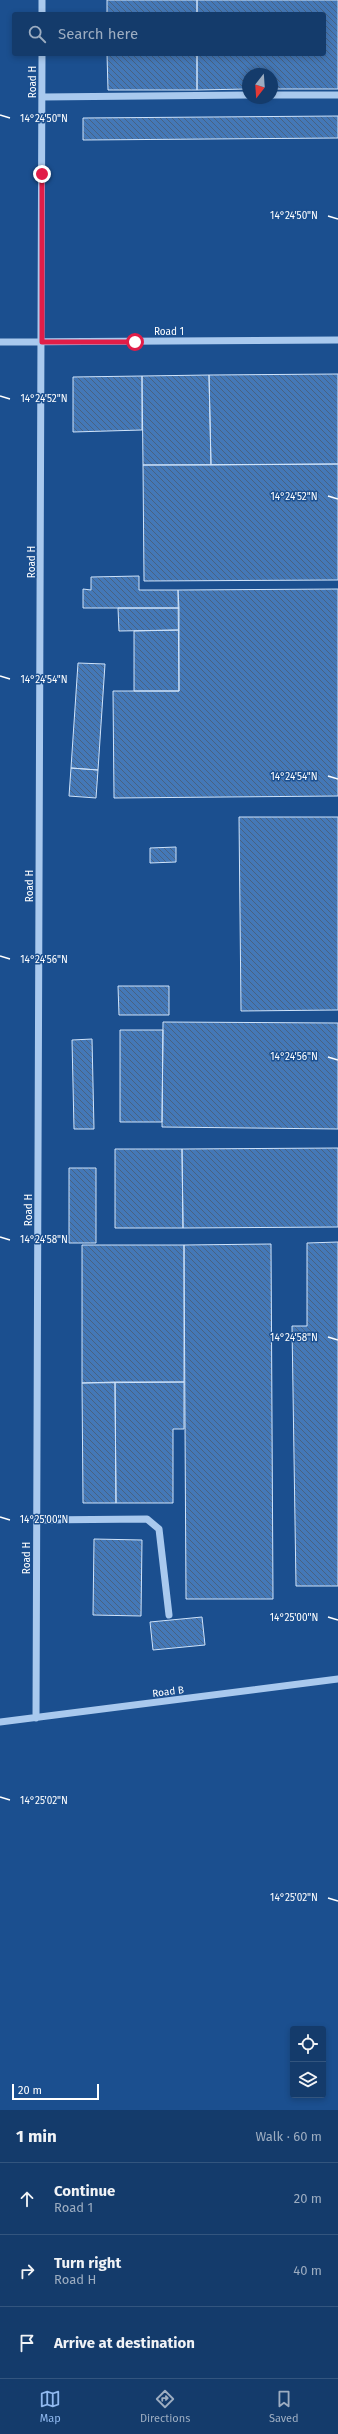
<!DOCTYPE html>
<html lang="en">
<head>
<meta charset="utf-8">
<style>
  :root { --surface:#143b6b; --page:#214673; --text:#f1f3f6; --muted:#9dadc1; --line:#33557e; --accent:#90b9f0 }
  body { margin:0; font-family:"Fira Sans",sans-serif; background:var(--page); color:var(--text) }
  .controls { position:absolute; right:12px; bottom:12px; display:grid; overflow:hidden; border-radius:4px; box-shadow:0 2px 6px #0003 }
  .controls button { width:36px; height:36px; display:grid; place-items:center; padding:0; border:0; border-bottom:1px solid var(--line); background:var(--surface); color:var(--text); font:20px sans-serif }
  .compass { position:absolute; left:242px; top:68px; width:36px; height:36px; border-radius:50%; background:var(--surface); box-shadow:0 2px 6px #0003; rotate:197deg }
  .scale { position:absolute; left:12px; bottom:10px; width:87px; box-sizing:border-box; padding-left:4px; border:2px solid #fff; border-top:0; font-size:11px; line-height:14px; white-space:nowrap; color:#fff; -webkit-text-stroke:3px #1b4f8f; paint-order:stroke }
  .stop { position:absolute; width:12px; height:12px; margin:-9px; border:3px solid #e11d48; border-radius:50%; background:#fff }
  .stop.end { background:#e11d48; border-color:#fff; box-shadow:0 1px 4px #0008 }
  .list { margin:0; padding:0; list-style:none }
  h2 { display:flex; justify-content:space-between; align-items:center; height:52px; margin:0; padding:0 16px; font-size:17px }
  h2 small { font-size:13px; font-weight:400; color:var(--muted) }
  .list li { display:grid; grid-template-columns:26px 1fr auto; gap:12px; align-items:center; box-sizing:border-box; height:72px; padding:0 16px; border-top:1px solid var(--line) }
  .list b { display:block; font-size:15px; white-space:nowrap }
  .list p { margin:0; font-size:13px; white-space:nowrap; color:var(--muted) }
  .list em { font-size:13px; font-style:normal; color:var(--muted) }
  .icon { flex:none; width:22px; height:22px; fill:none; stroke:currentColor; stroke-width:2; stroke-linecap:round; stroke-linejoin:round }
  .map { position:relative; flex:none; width:338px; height:2110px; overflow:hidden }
  .search { position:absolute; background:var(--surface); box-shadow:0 2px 6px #0003; left:12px; right:12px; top:12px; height:44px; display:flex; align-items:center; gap:10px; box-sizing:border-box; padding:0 14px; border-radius:4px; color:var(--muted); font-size:15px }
  .sheet { height:268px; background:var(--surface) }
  nav { display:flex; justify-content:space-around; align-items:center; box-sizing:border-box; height:56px; border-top:1px solid var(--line); background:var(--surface); font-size:11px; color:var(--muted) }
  nav a { display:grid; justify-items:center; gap:2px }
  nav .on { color:var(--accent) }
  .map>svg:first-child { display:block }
</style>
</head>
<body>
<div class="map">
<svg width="338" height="2110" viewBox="0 0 338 2110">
  <defs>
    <pattern id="building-back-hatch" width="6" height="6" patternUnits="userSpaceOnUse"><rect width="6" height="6" fill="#4478b7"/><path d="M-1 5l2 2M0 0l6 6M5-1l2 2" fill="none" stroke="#486282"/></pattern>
  </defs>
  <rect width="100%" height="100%" fill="#1b4f8f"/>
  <path fill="url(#building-back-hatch)" stroke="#cfe3fa" d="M107,0H197V14H107Z
    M197,0H338V89H272V74H248V89L197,90V54H324V14H197Z
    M107,54H197V90H108Z
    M338,116V138L83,140V118Z
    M338,374V464L211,465L209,375Z
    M209,375L211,465H143L142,376Z
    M142,376V430L73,432V377Z
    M338,464V580L144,581L143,465Z
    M139,576V590H178L179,608H83V589L91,590V577Z
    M338,589V796L114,798L113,691H179L178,590Z
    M118,608H179V630L119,631Z
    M179,630V691H134V631Z
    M78,663L105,664L98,770L71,768Z
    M71,768L98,770L96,798L69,796Z
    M239,817H338V1010L241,1011Z
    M176,847V862L150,863V848Z
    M118,986H169V1015H119Z
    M163,1022L338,1023V1129L162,1127Z
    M120,1030H163L162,1122H120Z
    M92,1039L94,1129H74L72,1040Z
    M338,1148V1227L183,1228L182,1149Z
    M115,1149H182L183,1228H115Z
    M69,1168H96V1243H69Z
    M338,1242V1586H296L292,1326H307V1243Z
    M271,1244L273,1599H186L184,1245Z
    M82,1245H184V1382L82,1383Z
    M115,1382L116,1503H83L82,1383Z
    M115,1382H184V1429H173V1503H116Z
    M94,1539L142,1540L141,1616L93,1615Z
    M202,1617L205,1645L153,1650L150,1622Z"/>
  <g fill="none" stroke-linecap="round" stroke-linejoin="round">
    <path stroke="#a9c9ee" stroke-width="7" d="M42,0V14
      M272,95H338
      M42,97L248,95
      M0,342L338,340
      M37,1520L147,1519L159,1529L169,1615
      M36,1718L42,54
      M0,1722L338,1679"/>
  </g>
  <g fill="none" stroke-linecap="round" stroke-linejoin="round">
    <path stroke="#e11d48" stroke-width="5" d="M42,174V342H135"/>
  </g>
  <path fill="none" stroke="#fff" stroke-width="1.5" d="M0,115L10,118M328,216L338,219M0,396L10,399M328,496L338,499M0,676L10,679M328,776L338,779M0,956L10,959M328,1057L338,1060M0,1237L10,1240M328,1337L338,1340M0,1517L10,1520M328,1617L338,1620M0,1797L10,1800M328,1898L338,1901"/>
  <g text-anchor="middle" stroke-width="3" stroke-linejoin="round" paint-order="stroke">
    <g font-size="10" fill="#fff" stroke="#1b4f8f">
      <text transform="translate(32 82) rotate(-90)" y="4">Road H</text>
      <text x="169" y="335">Road 1</text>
      <text transform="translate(31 562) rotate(-90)" y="4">Road H</text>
      <text transform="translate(29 886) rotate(-90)" y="4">Road H</text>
      <text transform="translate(28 1210) rotate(-90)" y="4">Road H</text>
      <text transform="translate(26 1558) rotate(-90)" y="4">Road H</text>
      <text transform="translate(168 1691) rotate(-7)" y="4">Road B</text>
    </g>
  </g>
  <g font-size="10" text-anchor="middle" fill="#fff" stroke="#1b4f8f" stroke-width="3" stroke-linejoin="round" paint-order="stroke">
    <text x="44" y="122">14°24'50"N</text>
    <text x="294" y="219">14°24'50"N</text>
    <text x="44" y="402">14°24'52"N</text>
    <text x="294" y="500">14°24'52"N</text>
    <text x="44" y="683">14°24'54"N</text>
    <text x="294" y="780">14°24'54"N</text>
    <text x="44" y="963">14°24'56"N</text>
    <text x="294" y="1060">14°24'56"N</text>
    <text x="44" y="1243">14°24'58"N</text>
    <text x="294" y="1341">14°24'58"N</text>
    <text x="44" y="1523">14°25'00"N</text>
    <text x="294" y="1621">14°25'00"N</text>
    <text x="44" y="1804">14°25'02"N</text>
    <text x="294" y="1901">14°25'02"N</text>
  </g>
</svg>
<div class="controls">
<button><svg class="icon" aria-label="locate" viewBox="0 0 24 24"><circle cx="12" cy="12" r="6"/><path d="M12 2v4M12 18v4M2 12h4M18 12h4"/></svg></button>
<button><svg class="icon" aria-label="layers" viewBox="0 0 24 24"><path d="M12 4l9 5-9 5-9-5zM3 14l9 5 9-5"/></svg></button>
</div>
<svg class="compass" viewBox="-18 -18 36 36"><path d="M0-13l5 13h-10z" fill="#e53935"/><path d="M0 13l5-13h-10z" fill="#9dadc1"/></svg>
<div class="scale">20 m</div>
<div class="stop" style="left:135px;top:342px"></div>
<div class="stop end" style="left:42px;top:174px"></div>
<div class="search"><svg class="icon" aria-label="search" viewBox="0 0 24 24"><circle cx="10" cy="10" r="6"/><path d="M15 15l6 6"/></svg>Search here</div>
</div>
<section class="sheet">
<h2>1 min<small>Walk · 60 m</small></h2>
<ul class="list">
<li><svg class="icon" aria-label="ahead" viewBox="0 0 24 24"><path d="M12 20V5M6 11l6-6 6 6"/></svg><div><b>Continue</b><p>Road 1</p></div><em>20 m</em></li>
<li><svg class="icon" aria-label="right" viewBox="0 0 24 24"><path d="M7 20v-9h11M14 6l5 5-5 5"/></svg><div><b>Turn right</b><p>Road H</p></div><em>40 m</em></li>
<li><svg class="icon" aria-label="arrive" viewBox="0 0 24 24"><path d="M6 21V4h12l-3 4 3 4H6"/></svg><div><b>Arrive at destination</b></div></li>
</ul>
</section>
<nav>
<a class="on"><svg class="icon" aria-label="map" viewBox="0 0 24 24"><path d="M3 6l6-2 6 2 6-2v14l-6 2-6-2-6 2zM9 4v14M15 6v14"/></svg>Map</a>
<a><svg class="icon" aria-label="directions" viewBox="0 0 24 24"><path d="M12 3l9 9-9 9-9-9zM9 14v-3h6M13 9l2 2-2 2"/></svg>Directions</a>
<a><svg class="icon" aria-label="saved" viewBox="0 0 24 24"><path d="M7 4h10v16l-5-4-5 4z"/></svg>Saved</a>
</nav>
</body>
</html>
